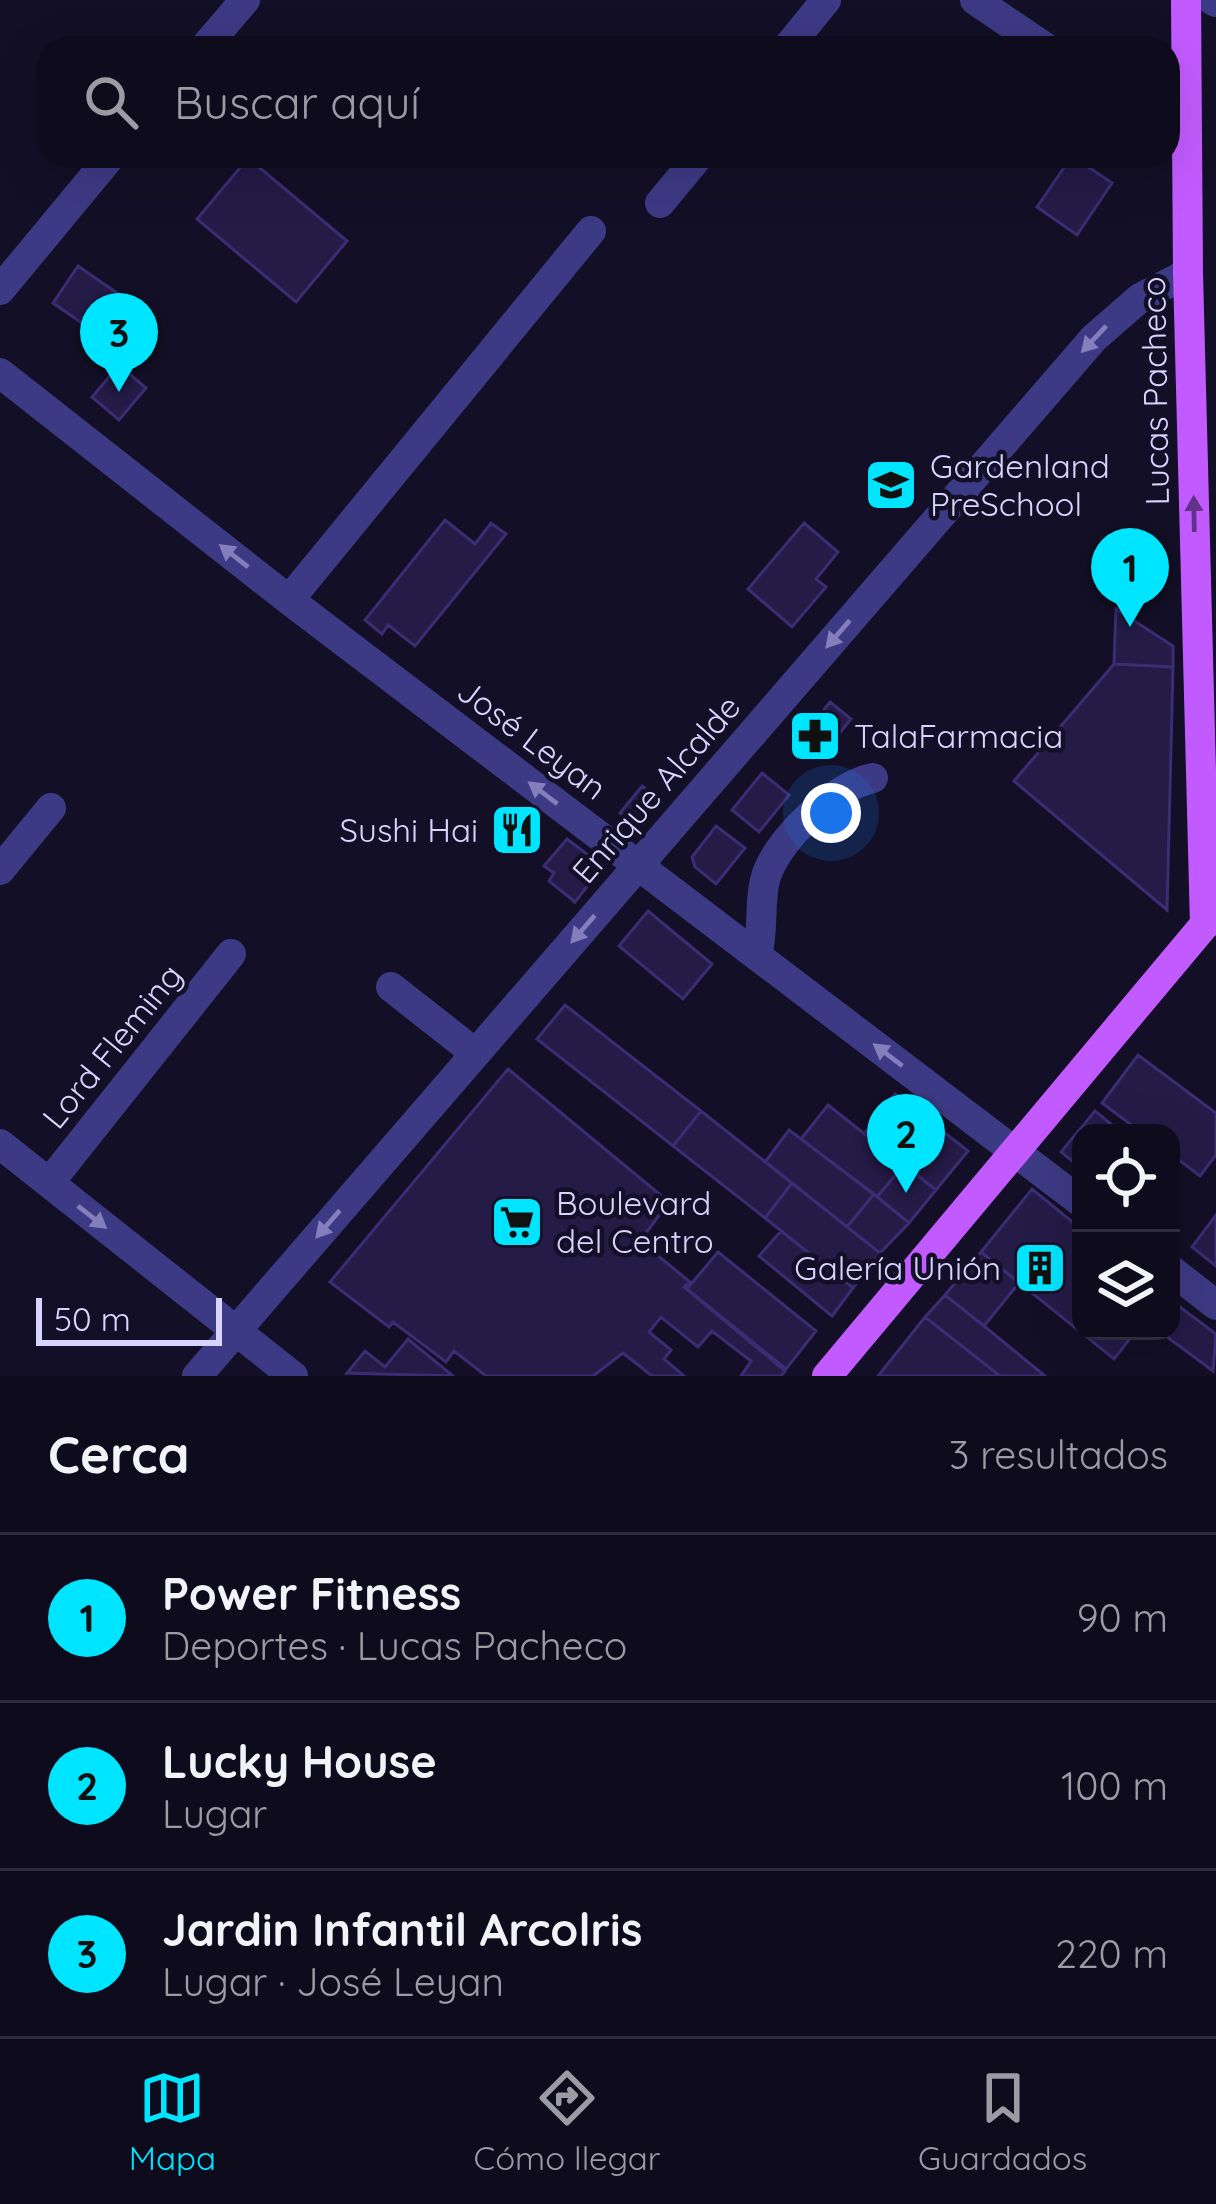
<!DOCTYPE html>
<html lang="es">
<head>
<meta charset="utf-8">
<style>
  :root { --surface:#0e0b1c; --page:#171425; --text:#f1f3f6; --muted:#9b9ba3; --line:#2e2b3b; --accent:#00e5ff }
  body { margin:0; font-family:Quicksand,sans-serif; background:var(--page); color:var(--text) }
  .controls { position:absolute; right:36px; bottom:36px; display:grid; overflow:hidden; border-radius:24px; box-shadow:0 12px 48px #0002 }
  .controls button { width:108px; height:108px; display:grid; place-items:center; padding:0; border:0; border-bottom:3px solid var(--line); background:var(--surface); color:var(--text); font:60px sans-serif }
  .scale { position:absolute; left:36px; bottom:30px; width:186px; box-sizing:border-box; padding-left:12px; border:6px solid #d9d4ff; border-top:0; font-size:33px; line-height:42px; white-space:nowrap; color:#d9d4ff; -webkit-text-stroke:9px #130f26; paint-order:stroke }
  .you { position:absolute; left:831px; top:813px; width:42px; height:42px; margin:-30px; border:9px solid #fff; border-radius:50%; background:#1a73e8; box-shadow:0 0 0 18px #1a73e833 }
  .badge { display:grid; place-items:center; width:78px; height:78px; border-radius:50%; background:var(--accent); color:#111; font-size:39px; font-weight:700 }
  .pin { position:absolute; translate:-50% -99px; filter:drop-shadow(0 3px 6px #0008) }
  .pin::after { content:''; position:absolute; top:63px; width:42px; height:36px; background:inherit; clip-path:polygon(0 0,100% 0,50% 100%) }
  .list { margin:0; padding:0; list-style:none }
  h2 { display:flex; justify-content:space-between; align-items:center; height:156px; margin:0; padding:0 48px; font-size:51px }
  h2 small { font-size:39px; font-weight:400; color:var(--muted) }
  .list li { display:grid; grid-template-columns:78px 1fr auto; gap:36px; align-items:center; box-sizing:border-box; height:168px; padding:0 48px; border-top:3px solid var(--line) }
  .list b { display:block; font-size:45px; white-space:nowrap }
  .list p { margin:0; font-size:39px; white-space:nowrap; color:var(--muted) }
  .list em { font-size:39px; font-style:normal; color:var(--muted) }
  .icon { flex:none; width:66px; height:66px; fill:none; stroke:currentColor; stroke-width:2; stroke-linecap:round; stroke-linejoin:round }
  .map { position:relative; flex:none; width:1216px; height:1376px; overflow:hidden }
  .search { position:absolute; background:var(--surface); box-shadow:0 12px 48px #0002; left:36px; right:36px; top:36px; height:132px; display:flex; align-items:center; gap:30px; box-sizing:border-box; padding:0 42px; border-radius:36px; color:var(--muted); font-size:45px }
  .sheet { height:660px; background:var(--surface) }
  nav { display:flex; justify-content:space-around; align-items:center; box-sizing:border-box; height:168px; border-top:3px solid var(--line); background:var(--surface); font-size:33px; color:var(--muted) }
  nav a { display:grid; justify-items:center; gap:6px }
  nav .on { color:var(--accent) }
  .map>svg:first-child { display:block }
</style>
</head>
<body>
<div class="map">
<svg width="1216" height="1376" viewBox="0 0 1216 1376">
  <rect width="100%" height="100%" fill="#130f26"/>
  <path fill="#241b47" stroke="#3b2d73" stroke-width="3" d="M1072,156L1112,183L1077,235L1037,207Z
    M248,158L347,241L296,302L197,219Z
    M78,266L127,300L102,337L53,303Z
    M119,365L146,388L119,420L92,397Z
    M445,520L475,544L491,523L506,534L415,646L388,625L382,634L365,620Z
    M804,523L838,552L816,579L826,587L792,627L748,589Z
    M1116,609L1173,646V667L1114,664Z
    M1114,664L1173,667L1167,910L1014,781Z
    M830,702L851,719L821,756L800,740Z
    M762,773L789,795L759,832L732,810Z
    M642,786L660,800L638,828L620,813Z
    M517,809L538,826L517,851L496,834Z
    M716,826L745,848L716,884L695,867L692,857Z
    M567,839L596,861V875L575,902L549,881L554,873L544,866Z
    M648,911L712,964L683,999L619,946Z
    M565,1005L701,1111L673,1146L537,1039Z
    M1138,1055L1216,1113V1155L1200,1176L1171,1154V1133H1142L1102,1103Z
    M508,1069L669,1202L640,1241L690,1282L684,1287L785,1371L781,1376H741L751,1361L712,1331L698,1347L661,1317L649,1332L671,1350L664,1359L684,1376H652L623,1353L593,1376H486L454,1351L446,1362L393,1322L389,1327L330,1282Z
    M895,1094L945,1133L914,1172L864,1134Z
    M828,1105L904,1165L877,1197L801,1139Z
    M701,1111L792,1183L765,1218L673,1146Z
    M1095,1111L1122,1133H1081V1168L1061,1152Z
    M789,1130L874,1194L847,1227L765,1162Z
    M945,1133L968,1151L936,1190L914,1172Z
    M904,1165L936,1190L909,1223L877,1197Z
    M792,1183L880,1253L853,1288L765,1218Z
    M1032,1189L1081,1229V1331H1136L1114,1359L981,1252Z
    M874,1194L909,1223L880,1253L847,1227Z
    M1216,1215V1266L1192,1247Z
    M781,1231L853,1288L832,1316L759,1256Z
    M718,1252L816,1331L786,1369L687,1289Z
    M981,1252L1019,1283L984,1326L945,1295Z
    M945,1295L984,1326L1045,1376H1000L925,1317Z
    M1172,1301L1216,1334L1213,1371L1159,1331H1171Z
    M925,1317L1000,1376H878Z
    M408,1339L453,1376L347,1373L365,1351L385,1367Z"/>
  <g fill="none" stroke-linecap="round" stroke-linejoin="round">
    <path stroke="#3d3a85" stroke-width="30" d="M975,0L1046,48
      M1212,0L1216,2
      M204,48L245,0
      M787,48L826,0
      M660,203L699,156
      M0,290L111,156
      M0,373L289,600L1081,1202
      M289,600L591,231
      M0,870L51,808
      M757,956C764,930 759,903 765,880C775,841 834,786 873,778
      M391,987L475,1053
      M0,1144L293,1376
      M49,1183L231,954
      M1171,1270L1216,1305
      M197,1376L1094,338L1140,298L1188,273"/>
    <path stroke="#c25bff" stroke-width="30" d="M1186,0L1188,273L1205,925
      M827,1376L1216,911"/>
  </g>
  <defs><path id="oneway-solid" d="M-6-.8H1V-3.2L6.5 0L1 3.2V.8H-6Z" transform="scale(3)"/></defs>
  <g fill="#837fbc">
    <use href="#oneway-solid" transform="translate(1094 339) rotate(133)"/>
    <use href="#oneway-solid" transform="translate(234 556) rotate(-142)"/>
    <use href="#oneway-solid" transform="translate(838 634) rotate(131)"/>
    <use href="#oneway-solid" transform="translate(543 793) rotate(-143)"/>
    <use href="#oneway-solid" transform="translate(583 929) rotate(131)"/>
    <use href="#oneway-solid" transform="translate(888 1055) rotate(-143)"/>
    <use href="#oneway-solid" transform="translate(92 1217) rotate(38)"/>
    <use href="#oneway-solid" transform="translate(328 1224) rotate(131)"/>
  </g>
  <use fill="#623188" href="#oneway-solid" transform="translate(1194 514) rotate(-91)"/>
  <defs>
    <g id="school-square" transform="scale(2.7)"><rect x="-9" y="-9" width="18" height="18" rx="4" fill="#00e5ff" stroke="#130f26"/><path d="M0-5L7-2L0 1L-7-2ZM-4 1L0 2.5L4 1V4Q0 6-4 4Z" fill="#111"/></g>
    <g id="pharmacy-square" transform="scale(2.7)"><rect x="-9" y="-9" width="18" height="18" rx="4" fill="#00e5ff" stroke="#130f26"/><path d="M-2-6h4v4h4v4h-4v4h-4v-4h-4v-4h4Z" fill="#111"/></g>
    <g id="restaurant-square" transform="scale(2.7)"><rect x="-9" y="-9" width="18" height="18" rx="4" fill="#00e5ff" stroke="#130f26"/><path d="M-5-6h1v4h1v-4h1v4h1v-4h1v5L-1.5 .5V6h-2V.5L-5-1ZM5-6V6H3V1.5H1.5Q1.5-4 5-6Z" fill="#111"/></g>
    <g id="supermarket-square" transform="scale(2.7)"><rect x="-9" y="-9" width="18" height="18" rx="4" fill="#00e5ff" stroke="#130f26"/><path d="M-6-5.5h2.5l.6 2H6L4.5 2H-2.5L-4.4-4H-6ZM-1.5 3.2a1.3 1.3 0 1 0 .1 0ZM3 3.2a1.3 1.3 0 1 0 .1 0Z" fill="#111"/></g>
    <g id="building-square" transform="scale(2.7)"><rect x="-9" y="-9" width="18" height="18" rx="4" fill="#00e5ff" stroke="#130f26"/><path d="M-4-6H4V6H1V3H-1V6H-4ZM-2.5-4.3h1.7v1.8h-1.7ZM.8-4.3h1.7v1.8H.8ZM-2.5-1h1.7V.8h-1.7ZM.8-1h1.7V.8H.8Z" fill="#111"/></g>
  </defs>
  <g fill-rule="evenodd">
    <use href="#school-square" x="891" y="485"/>
    <use href="#pharmacy-square" x="815" y="736"/>
    <use href="#restaurant-square" x="517" y="830"/>
    <use href="#supermarket-square" x="517" y="1222"/>
    <use href="#building-square" x="1040" y="1268"/>
  </g>
  <g text-anchor="middle" stroke-width="9" stroke-linejoin="round" paint-order="stroke">
    <g font-size="33" fill="#d9d4ff" stroke="#130f26">
      <text transform="translate(1155 391) rotate(-91)" y="12">Lucas Pacheco</text>
      <text transform="translate(532 739) rotate(37)" y="12">José Leyan</text>
      <text transform="translate(656 789) rotate(-49)" y="12">Enrique Alcalde</text>
      <text transform="translate(112 1046) rotate(-51)" y="12">Lord Fleming</text>
    </g>
    <g font-size="33" fill="#d9d4ff" stroke="#130f26" text-anchor="start">
      <text x="930" y="478">Gardenland<tspan x="930" dy="38">PreSchool</tspan></text>
      <text x="854" y="748">TalaFarmacia</text>
      <text x="478" y="842" text-anchor="end">Sushi Hai</text>
      <text x="556" y="1215">Boulevard<tspan x="556" dy="38">del Centro</tspan></text>
      <text x="1001" y="1280" text-anchor="end">Galería Unión</text>
    </g>
  </g>
</svg>
<div class="controls">
<button><svg class="icon" aria-label="locate" viewBox="0 0 24 24"><circle cx="12" cy="12" r="6"/><path d="M12 2v4M12 18v4M2 12h4M18 12h4"/></svg></button>
<button><svg class="icon" aria-label="layers" viewBox="0 0 24 24"><path d="M12 4l9 5-9 5-9-5zM3 14l9 5 9-5"/></svg></button>
</div>
<div class="scale">50 m</div>
<div class="you"></div>
<div class="pin badge" style="left:1130px;top:627px">1</div>
<div class="pin badge" style="left:906px;top:1193px">2</div>
<div class="pin badge" style="left:119px;top:392px">3</div>
<div class="search"><svg class="icon" aria-label="search" viewBox="0 0 24 24"><circle cx="10" cy="10" r="6"/><path d="M15 15l6 6"/></svg>Buscar aquí</div>
</div>
<section class="sheet">
<h2>Cerca<small>3 resultados</small></h2>
<ul class="list">
<li><span class="badge">1</span><div><b>Power Fitness</b><p>Deportes · Lucas Pacheco</p></div><em>90 m</em></li>
<li><span class="badge">2</span><div><b>Lucky House</b><p>Lugar</p></div><em>100 m</em></li>
<li><span class="badge">3</span><div><b>Jardin Infantil Arcolris</b><p>Lugar · José Leyan</p></div><em>220 m</em></li>
</ul>
</section>
<nav>
<a class="on"><svg class="icon" aria-label="map" viewBox="0 0 24 24"><path d="M3 6l6-2 6 2 6-2v14l-6 2-6-2-6 2zM9 4v14M15 6v14"/></svg>Mapa</a>
<a><svg class="icon" aria-label="directions" viewBox="0 0 24 24"><path d="M12 3l9 9-9 9-9-9zM9 14v-3h6M13 9l2 2-2 2"/></svg>Cómo llegar</a>
<a><svg class="icon" aria-label="saved" viewBox="0 0 24 24"><path d="M7 4h10v16l-5-4-5 4z"/></svg>Guardados</a>
</nav>
</body>
</html>
